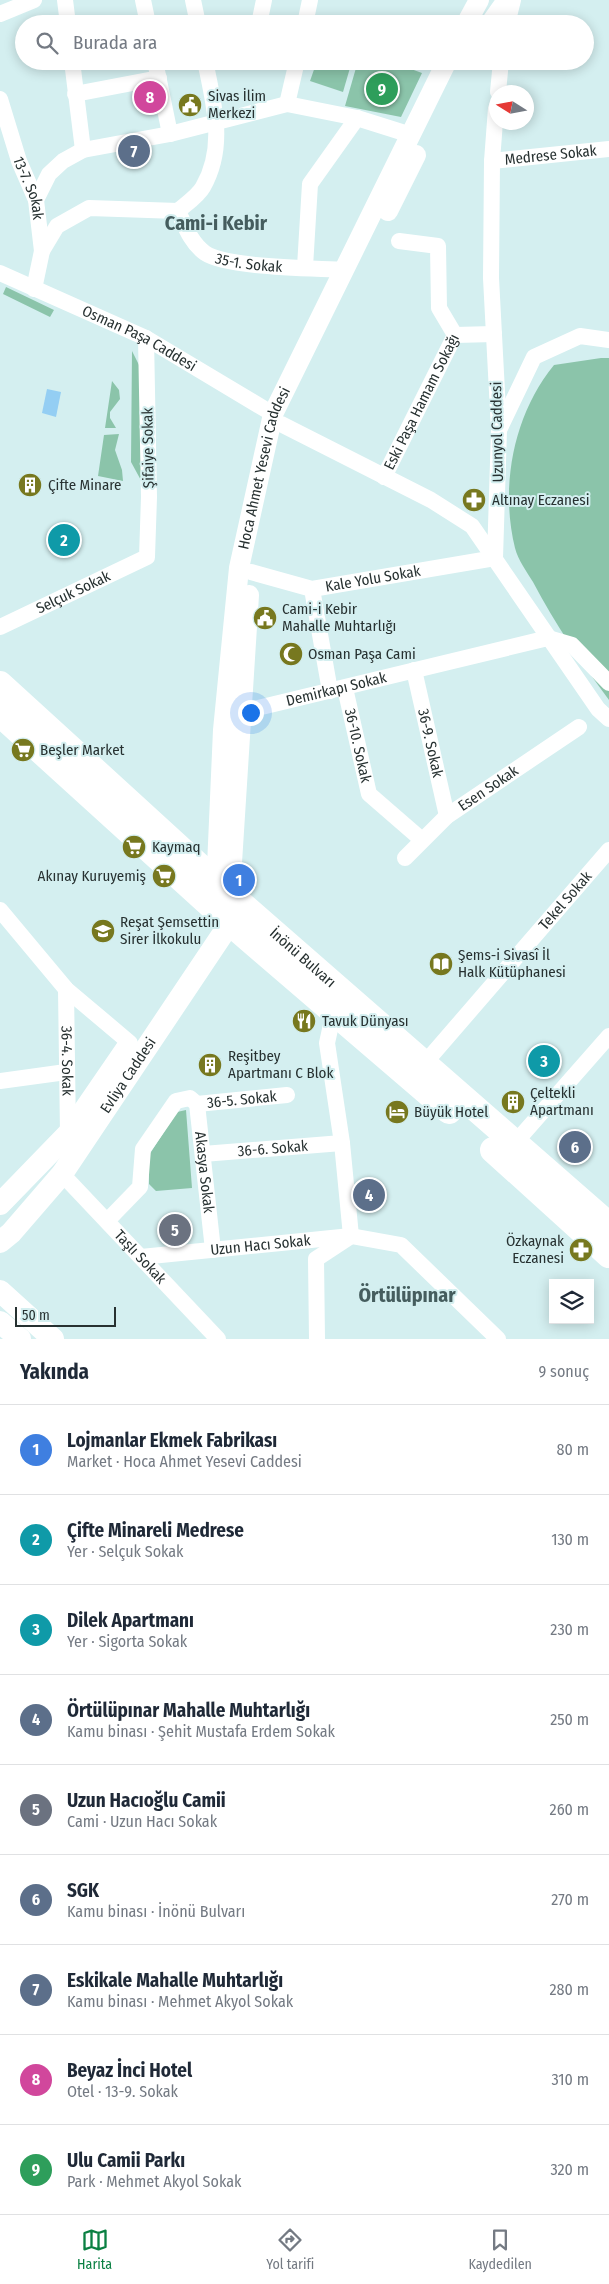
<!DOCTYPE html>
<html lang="tr">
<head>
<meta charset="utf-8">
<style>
  :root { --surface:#fff; --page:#f6f6f7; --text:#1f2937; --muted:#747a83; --line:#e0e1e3; --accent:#0b8043 }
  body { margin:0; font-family:"Fira Sans Condensed",sans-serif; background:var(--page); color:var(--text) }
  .controls { position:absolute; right:15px; bottom:15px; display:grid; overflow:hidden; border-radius:0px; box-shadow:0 2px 12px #0003 }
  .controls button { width:45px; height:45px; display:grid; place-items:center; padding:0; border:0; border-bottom:1px solid var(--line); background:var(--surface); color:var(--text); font:25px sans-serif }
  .compass { position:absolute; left:489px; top:85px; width:45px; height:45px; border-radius:50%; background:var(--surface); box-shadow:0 2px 12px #0003; rotate:281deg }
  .scale { position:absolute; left:15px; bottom:12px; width:101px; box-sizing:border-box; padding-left:5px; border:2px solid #273131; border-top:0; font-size:14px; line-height:18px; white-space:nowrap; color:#273131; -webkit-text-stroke:4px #d4eff0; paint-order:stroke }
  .you { position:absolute; left:250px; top:712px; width:18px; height:18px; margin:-12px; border:4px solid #fff; border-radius:50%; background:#1a73e8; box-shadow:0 0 0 8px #1a73e833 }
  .badge { display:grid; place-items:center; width:32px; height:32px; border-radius:50%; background:var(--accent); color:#fff; font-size:16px; font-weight:700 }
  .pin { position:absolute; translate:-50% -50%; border:2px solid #fff; box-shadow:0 1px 5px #0006 }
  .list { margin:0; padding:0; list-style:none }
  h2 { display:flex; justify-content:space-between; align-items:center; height:65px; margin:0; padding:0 20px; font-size:21px }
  h2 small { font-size:16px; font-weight:400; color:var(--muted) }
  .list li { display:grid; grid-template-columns:32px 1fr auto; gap:15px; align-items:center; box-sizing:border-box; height:90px; padding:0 20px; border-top:1px solid var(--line) }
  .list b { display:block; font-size:19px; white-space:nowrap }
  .list p { margin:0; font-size:16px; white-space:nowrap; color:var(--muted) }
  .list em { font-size:16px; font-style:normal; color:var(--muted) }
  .icon { flex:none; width:28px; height:28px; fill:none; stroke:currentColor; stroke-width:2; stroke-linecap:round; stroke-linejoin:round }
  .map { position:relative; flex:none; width:609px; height:1339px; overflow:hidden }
  .search { position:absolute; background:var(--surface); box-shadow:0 2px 12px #0003; left:15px; right:15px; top:15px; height:55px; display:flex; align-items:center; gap:12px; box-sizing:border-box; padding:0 18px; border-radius:28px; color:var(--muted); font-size:19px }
  .sheet { height:875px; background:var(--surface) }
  nav { display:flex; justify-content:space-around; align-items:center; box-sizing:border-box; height:70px; border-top:1px solid var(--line); background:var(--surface); font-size:14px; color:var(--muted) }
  nav a { display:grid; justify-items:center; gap:2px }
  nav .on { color:var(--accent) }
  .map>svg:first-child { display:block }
</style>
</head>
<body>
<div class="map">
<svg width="609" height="1339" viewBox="0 0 609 1339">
  <rect width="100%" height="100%" fill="#d4eff0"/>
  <path fill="#8bc4aa" d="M317,61H352L343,92L310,81Z
    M358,61H389L422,73L401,117L345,106Z
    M6,287L54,310L50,317L3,294Z
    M132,351L142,371L143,484L131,462Z
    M601,358H609V700C581,662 555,624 533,582C527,572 518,560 515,548C500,487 513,415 554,365Z
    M112,381L119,390L120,399L110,412V418L116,428H105Z
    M119,434L115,450L122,470L123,481L98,476L104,435Z
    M186,1110L192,1188L156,1191L149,1184V1155L177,1112Z"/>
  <path fill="#94cef3" d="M47,389L61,392L56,417L42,413Z"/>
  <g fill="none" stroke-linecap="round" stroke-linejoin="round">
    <g stroke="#fff" stroke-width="16">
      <path d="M65,0L68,24"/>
      <path d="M143,0L148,24"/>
      <path d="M193,0L198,24"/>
      <path d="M0,14L34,0"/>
      <path d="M259,24L264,0"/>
      <path d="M305,24L310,0"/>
      <path d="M507,24L513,0"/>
      <path d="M72,61L83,150"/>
      <path d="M155,61L170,134"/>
      <path d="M498,92L501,61"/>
      <path d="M75,94L159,78"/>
      <path id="s1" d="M0,99L19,161L36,200L42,251"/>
      <path d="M287,104L297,61"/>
      <path id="s2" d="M492,161L609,149"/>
      <path d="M36,200L49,174L63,161L83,150L170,134L287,104L357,118L411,135"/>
      <path id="s3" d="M178,211C185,226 191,243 205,253C227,268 315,268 345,270"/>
      <path d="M399,241L438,246L439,308L455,335"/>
      <path d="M305,267L310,184L357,118"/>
      <path id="s4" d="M0,273L146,338L273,414"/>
      <path d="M34,289L42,251L57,226L89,208L178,211C186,204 198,196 203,187C226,147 214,104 205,61"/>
      <path d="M281,424L431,500L472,526L598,709L609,719"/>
      <path d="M500,428L534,357L580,336L609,340"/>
      <path id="s5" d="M384,477L455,335L494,334"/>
      <path d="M495,558L499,430L491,278L492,161L496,108"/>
      <path id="s6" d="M251,572L312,589L495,558"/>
      <path d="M312,589L330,691"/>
      <path id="s7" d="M0,627L147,557L149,497L146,338"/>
      <path id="s8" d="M414,670L447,816"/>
      <path id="s9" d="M345,688L369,794L422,840"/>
      <path id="s10" d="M241,712L548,638L572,645L609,683"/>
      <path id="s11" d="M405,858L447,816L579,727"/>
      <path d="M0,910L66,989L130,1043"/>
      <path id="s12" d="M66,989L68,1134"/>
      <path id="s13" d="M424,1064L609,850"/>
      <path d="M0,1081L66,1072"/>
      <path id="s14" d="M197,1104L287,1095"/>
      <path d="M514,1144L609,1036"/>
      <path id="s15" d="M203,1154L342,1143"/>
      <path id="s16" d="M62,1174L218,1339"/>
      <path id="s17" d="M107,1221L140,1187L143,1149L176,1101L190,1098L197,1104L213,1250"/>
      <path id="s18" d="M141,1257L351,1236L401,1245L498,1339"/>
      <path d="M317,1339L316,1259L351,1236L342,1143L327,1043L334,1011"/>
    </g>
    <g stroke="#fff" stroke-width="20">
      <path d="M466,24L479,0"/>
      <path d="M490,24L507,0"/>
      <path d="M388,211L416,155"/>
      <path id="s19" d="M216,889L223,730L239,568L273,414L447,61"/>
      <path d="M230,894L249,595"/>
    </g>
    <g stroke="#fff" stroke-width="22">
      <path d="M0,1204L68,1134L127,1048"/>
      <path id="s20" d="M0,1242L11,1233L62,1174L230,923V905"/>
      <path d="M0,1291L53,1339"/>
      <path d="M0,1322L20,1339"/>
    </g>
    <g stroke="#fff" stroke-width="26">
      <path id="s21" d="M0,684L230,894L609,1225"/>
      <path d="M0,714L230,923L449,1111"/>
      <path d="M493,1150L609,1255"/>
    </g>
  </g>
  <defs>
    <g id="civic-disc" transform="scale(1.25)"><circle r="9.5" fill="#77781f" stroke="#d4eff0"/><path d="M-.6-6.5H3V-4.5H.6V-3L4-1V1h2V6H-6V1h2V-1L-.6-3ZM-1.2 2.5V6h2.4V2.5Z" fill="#fff"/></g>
    <g id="building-disc" transform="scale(1.25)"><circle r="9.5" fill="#77781f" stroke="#d4eff0"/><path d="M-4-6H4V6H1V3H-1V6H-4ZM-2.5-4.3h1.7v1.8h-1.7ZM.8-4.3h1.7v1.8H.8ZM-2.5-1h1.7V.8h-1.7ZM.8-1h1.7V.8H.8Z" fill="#fff"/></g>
    <g id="pharmacy-disc" transform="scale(1.25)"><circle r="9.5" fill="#77781f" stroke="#d4eff0"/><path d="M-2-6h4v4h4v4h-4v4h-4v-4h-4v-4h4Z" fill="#fff"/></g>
    <g id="mosque-disc" transform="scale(1.25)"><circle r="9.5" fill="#77781f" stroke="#d4eff0"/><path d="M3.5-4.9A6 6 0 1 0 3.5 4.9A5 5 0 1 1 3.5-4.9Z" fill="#fff"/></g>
    <g id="supermarket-disc" transform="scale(1.25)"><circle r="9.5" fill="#77781f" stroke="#d4eff0"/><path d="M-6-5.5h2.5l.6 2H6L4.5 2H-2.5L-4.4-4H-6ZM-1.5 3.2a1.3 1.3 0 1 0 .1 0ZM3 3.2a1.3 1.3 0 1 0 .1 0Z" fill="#fff"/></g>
    <g id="school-disc" transform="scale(1.25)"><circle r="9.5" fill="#77781f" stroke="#d4eff0"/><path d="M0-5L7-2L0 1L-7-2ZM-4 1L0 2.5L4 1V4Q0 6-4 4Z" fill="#fff"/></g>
    <g id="library-disc" transform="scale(1.25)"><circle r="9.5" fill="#77781f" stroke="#d4eff0"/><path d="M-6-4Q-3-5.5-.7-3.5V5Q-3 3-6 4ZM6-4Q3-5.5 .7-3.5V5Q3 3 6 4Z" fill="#fff"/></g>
    <g id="restaurant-disc" transform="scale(1.25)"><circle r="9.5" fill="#77781f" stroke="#d4eff0"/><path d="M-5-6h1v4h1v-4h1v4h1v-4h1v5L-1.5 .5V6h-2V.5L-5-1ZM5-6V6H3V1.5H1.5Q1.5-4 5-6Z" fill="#fff"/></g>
    <g id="hotel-disc" transform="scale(1.25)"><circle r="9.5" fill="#77781f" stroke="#d4eff0"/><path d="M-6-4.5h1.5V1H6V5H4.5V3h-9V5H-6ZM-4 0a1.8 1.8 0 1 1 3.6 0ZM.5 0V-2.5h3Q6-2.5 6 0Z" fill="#fff"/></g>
  </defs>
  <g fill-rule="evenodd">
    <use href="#civic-disc" x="190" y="105"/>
    <use href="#building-disc" x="30" y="485"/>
    <use href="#pharmacy-disc" x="474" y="500"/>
    <use href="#civic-disc" x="265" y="618"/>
    <use href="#mosque-disc" x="291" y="654"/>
    <use href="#supermarket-disc" x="23" y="750"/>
    <use href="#supermarket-disc" x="134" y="847"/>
    <use href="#supermarket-disc" x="164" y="876"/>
    <use href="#school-disc" x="103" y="931"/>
    <use href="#library-disc" x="441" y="964"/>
    <use href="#restaurant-disc" x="304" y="1021"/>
    <use href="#building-disc" x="210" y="1065"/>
    <use href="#building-disc" x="513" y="1102"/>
    <use href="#hotel-disc" x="397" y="1112"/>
    <use href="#pharmacy-disc" x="581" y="1250"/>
  </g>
  <g text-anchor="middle" stroke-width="4" stroke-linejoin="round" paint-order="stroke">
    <g font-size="15" fill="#273131" stroke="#d4eff0" text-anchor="start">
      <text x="208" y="101">Sivas İlim<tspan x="208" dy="17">Merkezi</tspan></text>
      <text x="48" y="490">Çifte Minare</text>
      <text x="492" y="505">Altınay Eczanesi</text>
      <text x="282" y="614">Cami-i Kebir<tspan x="282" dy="17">Mahalle Muhtarlığı</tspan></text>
      <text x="308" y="659">Osman Paşa Cami</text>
      <text x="40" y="755">Beşler Market</text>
      <text x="152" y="852">Kaymaq</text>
      <text x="146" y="881" text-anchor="end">Akınay Kuruyemiş</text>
      <text x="120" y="927">Reşat Şemsettin<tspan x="120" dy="17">Sirer İlkokulu</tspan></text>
      <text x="458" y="960">Şems-i Sivasî İl<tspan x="458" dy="17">Halk Kütüphanesi</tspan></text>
      <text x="322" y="1026">Tavuk Dünyası</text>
      <text x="228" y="1061">Reşitbey<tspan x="228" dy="17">Apartmanı C Blok</tspan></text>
      <text x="530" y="1098">Çeltekli<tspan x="530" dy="17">Apartmanı</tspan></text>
      <text x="414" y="1117">Büyük Hotel</text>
      <text x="564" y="1246" text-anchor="end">Özkaynak<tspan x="564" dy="17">Eczanesi</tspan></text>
    </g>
    <g font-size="15" fill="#273131" stroke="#d4eff0">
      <text dy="5" stroke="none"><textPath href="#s2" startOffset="59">Medrese Sokak</textPath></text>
      <text dy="5" stroke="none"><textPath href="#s1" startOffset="94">13-7. Sokak</textPath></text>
      <text dy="5" stroke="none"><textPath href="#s3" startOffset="96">35-1. Sokak</textPath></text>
      <text dy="5" stroke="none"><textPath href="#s4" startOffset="154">Osman Paşa Caddesi</textPath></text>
      <text dy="5" stroke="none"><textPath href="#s5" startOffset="84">Eski Paşa Hamam Sokağı</textPath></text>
      <text transform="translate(497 432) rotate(-91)" y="5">Uzunyol Caddesi</text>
      <text transform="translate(148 448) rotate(-91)" y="5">Şifaiye Sokak</text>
      <text dy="5" stroke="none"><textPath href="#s19" startOffset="425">Hoca Ahmet Yesevi Caddesi</textPath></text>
      <text dy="5" stroke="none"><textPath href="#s6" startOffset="125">Kale Yolu Sokak</textPath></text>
      <text dy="5" stroke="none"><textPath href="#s7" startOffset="81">Selçuk Sokak</textPath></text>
      <text dy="5" stroke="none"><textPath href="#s10" startOffset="98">Demirkapı Sokak</textPath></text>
      <text dy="5" stroke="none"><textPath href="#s8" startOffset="75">36-9. Sokak</textPath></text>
      <text dy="5" stroke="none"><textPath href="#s9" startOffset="59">36-10. Sokak</textPath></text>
      <text dy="5" stroke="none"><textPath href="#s11" startOffset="109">Esen Sokak</textPath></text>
      <text dy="5" stroke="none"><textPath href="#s13" startOffset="216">Tekel Sokak</textPath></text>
      <text dy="5" stroke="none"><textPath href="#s21" startOffset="408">İnönü Bulvarı</textPath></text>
      <text dy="5" stroke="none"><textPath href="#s12" startOffset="72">36-4. Sokak</textPath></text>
      <text dy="5" stroke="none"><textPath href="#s20" startOffset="211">Evliya Caddesi</textPath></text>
      <text dy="5" stroke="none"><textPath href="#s14" startOffset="45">36-5. Sokak</textPath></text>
      <text dy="5" stroke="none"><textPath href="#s15" startOffset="70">36-6. Sokak</textPath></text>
      <text dy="5" stroke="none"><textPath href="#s17" startOffset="236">Akasya Sokak</textPath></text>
      <text dy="5" stroke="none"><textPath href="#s18" startOffset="120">Uzun Hacı Sokak</textPath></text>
      <text dy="5" stroke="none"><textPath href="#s16" startOffset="114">Taşlı Sokak</textPath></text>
    </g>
    <g font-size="20" font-weight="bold" fill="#455d5e" stroke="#d4eff0">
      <text x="216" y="230">Cami-i Kebir</text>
      <text x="407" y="1302">Örtülüpınar</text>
    </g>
  </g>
</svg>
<div class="controls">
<button><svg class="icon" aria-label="layers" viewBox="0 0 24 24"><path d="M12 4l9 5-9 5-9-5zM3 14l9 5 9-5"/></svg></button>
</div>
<svg class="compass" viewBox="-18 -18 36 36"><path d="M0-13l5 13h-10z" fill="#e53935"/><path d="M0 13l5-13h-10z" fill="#747a83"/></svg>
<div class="scale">50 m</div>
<div class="you"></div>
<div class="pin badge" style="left:239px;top:880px;background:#3f7fe0">1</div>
<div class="pin badge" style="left:64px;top:540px;background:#0f9aa8">2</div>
<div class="pin badge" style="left:544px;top:1061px;background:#0f9aa8">3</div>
<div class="pin badge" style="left:369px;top:1195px;background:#5c6f8a">4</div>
<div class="pin badge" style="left:175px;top:1230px;background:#6b7280">5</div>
<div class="pin badge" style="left:575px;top:1147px;background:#5c6f8a">6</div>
<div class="pin badge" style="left:134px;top:151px;background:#5c6f8a">7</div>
<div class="pin badge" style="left:150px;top:97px;background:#d1479c">8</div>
<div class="pin badge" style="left:382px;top:89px;background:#2e9e5b">9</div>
<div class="search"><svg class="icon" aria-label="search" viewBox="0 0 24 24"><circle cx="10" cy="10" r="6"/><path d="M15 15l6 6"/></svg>Burada ara</div>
</div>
<section class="sheet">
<h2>Yakında<small>9 sonuç</small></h2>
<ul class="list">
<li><span class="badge" style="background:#3f7fe0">1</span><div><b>Lojmanlar Ekmek Fabrikası</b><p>Market · Hoca Ahmet Yesevi Caddesi</p></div><em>80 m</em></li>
<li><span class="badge" style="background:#0f9aa8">2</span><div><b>Çifte Minareli Medrese</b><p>Yer · Selçuk Sokak</p></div><em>130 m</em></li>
<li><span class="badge" style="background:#0f9aa8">3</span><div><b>Dilek Apartmanı</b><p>Yer · Sigorta Sokak</p></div><em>230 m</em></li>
<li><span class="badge" style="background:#5c6f8a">4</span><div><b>Örtülüpınar Mahalle Muhtarlığı</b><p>Kamu binası · Şehit Mustafa Erdem Sokak</p></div><em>250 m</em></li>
<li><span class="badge" style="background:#6b7280">5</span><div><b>Uzun Hacıoğlu Camii</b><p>Cami · Uzun Hacı Sokak</p></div><em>260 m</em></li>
<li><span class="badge" style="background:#5c6f8a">6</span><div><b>SGK</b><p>Kamu binası · İnönü Bulvarı</p></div><em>270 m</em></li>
<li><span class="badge" style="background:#5c6f8a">7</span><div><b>Eskikale Mahalle Muhtarlığı</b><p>Kamu binası · Mehmet Akyol Sokak</p></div><em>280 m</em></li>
<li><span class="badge" style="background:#d1479c">8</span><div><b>Beyaz İnci Hotel</b><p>Otel · 13-9. Sokak</p></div><em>310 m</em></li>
<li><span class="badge" style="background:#2e9e5b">9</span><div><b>Ulu Camii Parkı</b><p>Park · Mehmet Akyol Sokak</p></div><em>320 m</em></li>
</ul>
</section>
<nav>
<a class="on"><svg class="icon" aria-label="map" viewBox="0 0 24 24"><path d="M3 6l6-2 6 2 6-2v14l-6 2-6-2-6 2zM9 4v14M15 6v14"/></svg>Harita</a>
<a><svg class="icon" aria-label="directions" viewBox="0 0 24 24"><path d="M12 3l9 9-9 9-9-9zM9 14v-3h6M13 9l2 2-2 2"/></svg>Yol tarifi</a>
<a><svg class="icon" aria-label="saved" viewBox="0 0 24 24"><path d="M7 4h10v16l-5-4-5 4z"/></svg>Kaydedilen</a>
</nav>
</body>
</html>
